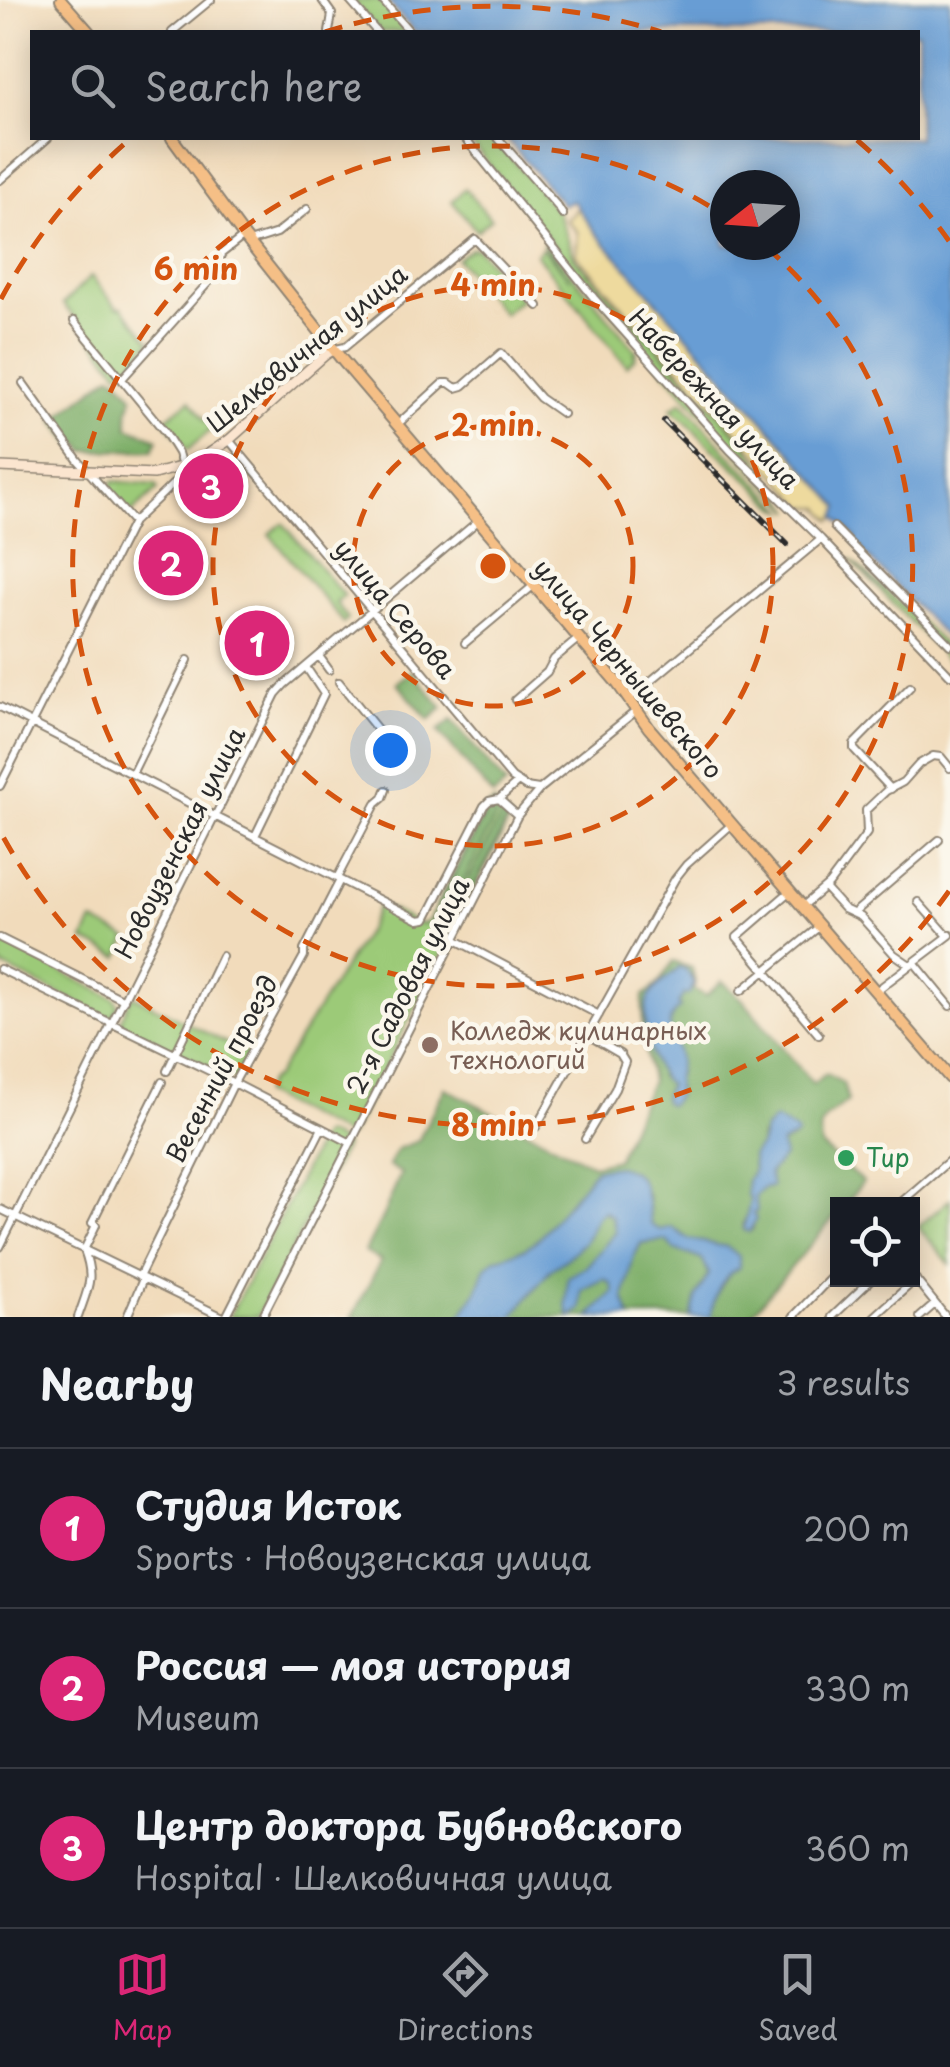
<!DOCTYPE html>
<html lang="en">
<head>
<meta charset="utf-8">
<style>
  :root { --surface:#171b24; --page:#242831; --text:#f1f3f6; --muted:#9ea1a6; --line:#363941; --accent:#db2777 }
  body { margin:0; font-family:"Playpen Sans",sans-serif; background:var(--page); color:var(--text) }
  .controls { position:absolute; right:30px; bottom:30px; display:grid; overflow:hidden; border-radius:0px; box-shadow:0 5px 25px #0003 }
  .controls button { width:90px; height:90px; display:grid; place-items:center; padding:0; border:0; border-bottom:2px solid var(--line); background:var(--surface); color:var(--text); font:50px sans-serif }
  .compass { position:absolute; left:710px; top:170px; width:90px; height:90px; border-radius:50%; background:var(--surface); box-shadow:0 5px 25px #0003; rotate:253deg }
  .you { position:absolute; left:390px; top:750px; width:35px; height:35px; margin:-25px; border:8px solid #fff; border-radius:50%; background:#1a73e8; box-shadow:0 0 0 15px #1a73e833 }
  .badge { display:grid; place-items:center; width:65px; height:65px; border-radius:50%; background:var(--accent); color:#fff; font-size:32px; font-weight:700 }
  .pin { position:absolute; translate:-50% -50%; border:5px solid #fff; box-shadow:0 2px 10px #0006 }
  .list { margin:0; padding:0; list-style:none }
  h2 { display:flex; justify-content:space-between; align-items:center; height:130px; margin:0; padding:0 40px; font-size:42px }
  h2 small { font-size:32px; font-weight:400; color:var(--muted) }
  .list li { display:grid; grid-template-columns:65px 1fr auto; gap:30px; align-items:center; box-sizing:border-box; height:160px; padding:0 40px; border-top:2px solid var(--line) }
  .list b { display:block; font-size:38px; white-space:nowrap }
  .list p { margin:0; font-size:32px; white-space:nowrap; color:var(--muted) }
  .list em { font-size:32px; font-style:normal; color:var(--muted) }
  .icon { flex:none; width:55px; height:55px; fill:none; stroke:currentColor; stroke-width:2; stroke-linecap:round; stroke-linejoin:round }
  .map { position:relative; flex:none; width:950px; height:1317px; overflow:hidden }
  .search { position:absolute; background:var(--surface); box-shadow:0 5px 25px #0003; left:30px; right:30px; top:30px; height:110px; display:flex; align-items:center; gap:25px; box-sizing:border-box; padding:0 35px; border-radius:0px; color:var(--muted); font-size:38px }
  .sheet { height:610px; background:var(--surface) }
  nav { display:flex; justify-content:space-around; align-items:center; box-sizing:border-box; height:140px; border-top:2px solid var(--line); background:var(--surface); font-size:28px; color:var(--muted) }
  nav a { display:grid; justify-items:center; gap:5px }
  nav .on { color:var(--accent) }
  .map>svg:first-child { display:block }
</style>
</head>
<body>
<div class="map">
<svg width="950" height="1317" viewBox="0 0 950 1317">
  <rect width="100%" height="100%" fill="#fbf7ec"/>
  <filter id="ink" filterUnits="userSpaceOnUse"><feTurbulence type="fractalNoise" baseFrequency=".01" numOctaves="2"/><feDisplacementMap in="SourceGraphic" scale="20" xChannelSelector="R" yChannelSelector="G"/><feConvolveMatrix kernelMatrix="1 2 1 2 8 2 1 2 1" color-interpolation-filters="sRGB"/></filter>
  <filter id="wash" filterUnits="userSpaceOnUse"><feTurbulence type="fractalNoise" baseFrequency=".0048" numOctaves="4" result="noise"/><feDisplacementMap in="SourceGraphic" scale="40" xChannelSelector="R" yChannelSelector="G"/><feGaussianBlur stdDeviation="2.25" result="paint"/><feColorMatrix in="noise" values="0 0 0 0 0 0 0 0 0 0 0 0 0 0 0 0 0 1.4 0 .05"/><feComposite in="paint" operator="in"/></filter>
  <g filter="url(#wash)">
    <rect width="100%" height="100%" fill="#f1dbbb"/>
    <path fill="#9cca78" stroke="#647a52" stroke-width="2.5" d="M352,0H379L408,32H380Z
      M468,138H494L558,212L575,259L741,439L793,511L739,455L567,262Z
      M465,189L491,219L477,231L452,201Z
      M545,242L637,352L634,354L636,357L627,366L536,254L542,248L570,279L543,244Z
      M472,248L478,249L521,299L503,314L457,259Z
      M91,276L117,307H122L151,341L124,371L119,372L63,304Z
      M190,400L212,429L188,450L164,420Z
      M682,401L726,451L785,510L778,508C754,485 731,463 706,442C694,431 686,419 671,409Z
      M113,481L156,485L158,489L130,514L110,488Z
      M283,523L344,596L336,603L348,619L344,623L269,534Z
      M850,559L915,616L950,651V663Z
      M494,802L510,819L351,1135L347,1136L263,1094L268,1082L276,1076L368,929L379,904L418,923L424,924L428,921L487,807Z
      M93,921L128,938L119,957L84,940Z
      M0,941L114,998L118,1005L113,1015L107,1017L0,965Z
      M132,995L248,1054L234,1079L121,1024V1020Z
      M325,1134L343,1143L345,1146L257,1317H229L322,1135Z
      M950,1199V1264L918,1227Z"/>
    <path fill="#7dae68" stroke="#546c4a" stroke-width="2.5" fill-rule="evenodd" d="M111,375L118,378L133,396L128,410V427L158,439L153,450L85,451L80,443L73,446L54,420Z
      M412,671L443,708L429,720L397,683Z
      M452,720L506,785L493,796L438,731Z
      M494,804L499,809L443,923L431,921L489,808Z
      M503,813L508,819L453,929L446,925Z
      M673,962L692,968L695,983L693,989L706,996L722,981L742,999L813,1084L826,1074L843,1083L848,1101C827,1119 817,1116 821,1146L863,1182L846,1204H838L837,1214L749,1317H710L714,1298L731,1271L727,1247L688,1239L672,1227L660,1230L650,1225L647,1193L596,1169L539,1238L525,1249L495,1259L466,1311L460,1317H352L381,1261L365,1252L384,1214L401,1173L388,1166L397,1149L418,1141L445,1088L593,1165L617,1159L651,1081L642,1033L643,996L658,984ZM691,975L694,984L689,993L684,994L678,1002L680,1007L670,1015L667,1022L679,1071L663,1098L669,1084L660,1077L647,1034ZM779,1122L797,1132L794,1138L781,1144L783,1157L769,1173V1188H763L755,1196L753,1229L749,1232L744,1230L743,1223C748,1215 751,1208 750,1198L747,1195V1180L753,1170L752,1156L760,1146L761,1135L773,1123Z
      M604,1211L612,1217L617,1232L586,1267L582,1290L604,1278L611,1283L614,1292L589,1317H512L550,1270L565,1260L585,1241L598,1215Z
      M666,1240L675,1249L703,1260L709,1273L696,1297L691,1317H630L624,1297L633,1259L641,1243Z"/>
    <path fill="#eeda9e" stroke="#8c8264" stroke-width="2.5" d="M579,207L595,232L841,507L836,517L832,520L820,507H805L576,255L578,233L567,220Z"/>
    <path fill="#679dd4" stroke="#496480" stroke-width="2.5" fill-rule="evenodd" d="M386,0H950V642L853,541L856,538L836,517L840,507L595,232L573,201L563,205L506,138H918V32H415ZM725,185H785V245H725Z
      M679,968L686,969L694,984L689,994H684L678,1003L680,1007C659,1025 675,1035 679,1059C680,1068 676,1075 676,1083C676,1096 679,1095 669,1105L664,1102L663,1098L669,1085C652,1074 638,1014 650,996C656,985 669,977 679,968Z
      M775,1119L797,1132V1135L781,1144L784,1157L769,1173L772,1187L763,1188L755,1196L757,1211L753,1213L756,1219L749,1232L744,1230C744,1219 750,1209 750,1198L747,1196V1180L753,1170L752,1156L760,1146L765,1129Z
      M618,1166C652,1174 644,1199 651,1225L660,1230L672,1227L688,1239L727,1247L739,1256V1268C721,1274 714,1300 710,1317H691L696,1297L709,1274L703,1260L674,1249L666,1240L641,1243L633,1259L624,1297L630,1317H589L614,1292L611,1283L604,1279L582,1290L581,1309L570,1317L566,1304L568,1277L586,1267L616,1232L612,1217L604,1211L598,1215L585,1241L565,1260L550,1270L512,1317H460L477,1291L486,1267L495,1259L525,1249L539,1238L596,1169Z"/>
  </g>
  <g filter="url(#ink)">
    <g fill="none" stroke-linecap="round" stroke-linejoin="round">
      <g stroke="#8e8373" stroke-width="10">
        <path id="street" d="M322,0L332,14L329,32
          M349,0L377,32
          M382,0L410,32
          M172,32L211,0
          M465,138L594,298L730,450L821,539L950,675
          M498,138L558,207L563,215
          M0,180L48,138
          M249,242L277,233L307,209
          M74,321L165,432L178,453L182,466
          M336,349L345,347L475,239L538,306
          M122,379L216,274L221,254L244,236
          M23,383L78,460L133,522
          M398,424L443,383H449L456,388L463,386L501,353L540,398L563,414
          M229,440L512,778L526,787L539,789
          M834,527L950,645
          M465,643L533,586
          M319,656L329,670
          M339,682L403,761
          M629,699L821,539
          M515,700L547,672L554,659L578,639
          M0,707L419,920L426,919L484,806L489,801L499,799L517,783
          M132,774L188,660
          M0,786L133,522L194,464
          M891,789L854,749V744L910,687
          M499,799L517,815
          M255,836L324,694L306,667
          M337,878L376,804L383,798L386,790
          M825,888L844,909L861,917L894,954L910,965
          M789,892L737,937L819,1035
          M918,902L948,936
          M803,906L829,884L867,833L866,810L886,791L903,782L919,764L933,756L941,757L950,768
          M854,913L939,840
          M0,938L124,1000
          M454,939L599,1015
          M914,962L950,1006
          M0,969L234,1083L351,1143
          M741,991L820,926
          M876,991L950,935
          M167,1071L222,956
          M536,1127L675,879L686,865L731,825
          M585,1139L615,1089L625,1062L620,1054L589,1036
          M899,1204L950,1160
          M0,1209L223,1317
          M0,1247L276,694L284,685L478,521
          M912,1275L946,1317
          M139,1277L234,1083L304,956V950L340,880
          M78,1317C88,1288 95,1279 84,1250L96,1225L92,1223L162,1082
          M127,1317L143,1279
          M226,1317L322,1128
          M262,1317L518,815L540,789L636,711
          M793,1317L838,1270
          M832,1317L871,1280
          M874,1317L916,1279
          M920,1317L935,1304"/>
      </g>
      <g stroke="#8e8373" stroke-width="12">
        <path id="secondary" d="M0,467L154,474L195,463L229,440L325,355L334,349"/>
      </g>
      <g stroke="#8e8373" stroke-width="14">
        <path id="primary" d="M61,0L89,32
          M172,138L244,236L343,361L618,684L649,728L950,1078"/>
      </g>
      <use href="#street" stroke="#fff" stroke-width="6"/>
      <use href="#secondary" stroke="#fbe5cf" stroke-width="9"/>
      <use href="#primary" stroke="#f5bf86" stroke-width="10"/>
      <g stroke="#2b2b2b" stroke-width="6">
        <path id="rail" d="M664,421L787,544"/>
      </g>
      <use href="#rail" stroke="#fbf7ec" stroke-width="2.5" stroke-dasharray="8" stroke-linecap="butt"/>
    </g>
  </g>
  <g fill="none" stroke="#d5540f" stroke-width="5" stroke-dasharray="18 12">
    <circle cx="493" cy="566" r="140"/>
    <circle cx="493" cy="566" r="280"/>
    <path d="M766 247A420 420 0 1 1 725 216"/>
    <path d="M949 891A560 560 0 0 1 1 833M1 299A560 560 0 0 1 129 140M325 32A560 560 0 0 1 661 32M857 140A560 560 0 0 1 949 241"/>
  </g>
  <circle fill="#8d6e63" stroke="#fbf7ec" stroke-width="4" cx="430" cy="1045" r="10"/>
  <circle fill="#2e9e5b" stroke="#fbf7ec" stroke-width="4" cx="846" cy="1158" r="10"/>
  <g text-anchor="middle" stroke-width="9" stroke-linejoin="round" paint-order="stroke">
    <g font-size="25" fill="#2b2b2b" stroke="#fbf7ec">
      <text transform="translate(307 349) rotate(-39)" y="9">Шелковичная улица</text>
      <text transform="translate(714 399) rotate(47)" y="9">Набережная улица</text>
      <text transform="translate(395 609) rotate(50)" y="9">улица Серова</text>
      <text transform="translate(628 669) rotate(50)" y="9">улица Чернышевского</text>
      <text transform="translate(180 843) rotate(-63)" y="9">Новоузенская улица</text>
      <text transform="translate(408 986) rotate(-63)" y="9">2-я Садовая улица</text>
      <text transform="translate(222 1069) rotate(-62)" y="9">Весенний проезд</text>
    </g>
    <g font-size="25" fill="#785e54" stroke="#fbf7ec" text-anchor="start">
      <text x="450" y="1040">Колледж кулинарных<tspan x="450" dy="29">технологий</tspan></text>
    </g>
    <g font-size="25" fill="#27864d" stroke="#fbf7ec" text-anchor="start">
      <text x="866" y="1167">Тир</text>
    </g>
  </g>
  <circle cx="493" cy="566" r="15" fill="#d5540f" stroke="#fbf7ec" stroke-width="5"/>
  <g font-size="30" text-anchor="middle" font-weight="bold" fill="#d5540f" stroke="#fbf7ec" stroke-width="9" stroke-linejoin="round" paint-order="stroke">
    <text x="196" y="280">6 min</text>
    <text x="493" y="296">4 min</text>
    <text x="493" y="436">2 min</text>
    <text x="493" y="1136">8 min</text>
  </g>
</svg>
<div class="controls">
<button><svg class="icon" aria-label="locate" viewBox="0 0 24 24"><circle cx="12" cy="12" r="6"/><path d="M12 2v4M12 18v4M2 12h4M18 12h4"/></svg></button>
</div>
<svg class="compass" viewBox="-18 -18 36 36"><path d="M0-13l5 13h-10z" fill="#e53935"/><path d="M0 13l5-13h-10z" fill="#9ea1a6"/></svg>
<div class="you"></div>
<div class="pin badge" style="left:257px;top:643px">1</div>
<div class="pin badge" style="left:171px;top:563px">2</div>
<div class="pin badge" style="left:211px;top:486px">3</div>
<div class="search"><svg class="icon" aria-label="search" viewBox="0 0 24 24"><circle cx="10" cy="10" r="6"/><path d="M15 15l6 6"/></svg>Search here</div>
</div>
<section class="sheet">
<h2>Nearby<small>3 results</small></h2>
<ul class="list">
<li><span class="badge">1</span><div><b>Студия Исток</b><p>Sports · Новоузенская улица</p></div><em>200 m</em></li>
<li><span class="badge">2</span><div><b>Россия — моя история</b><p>Museum</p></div><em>330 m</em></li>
<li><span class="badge">3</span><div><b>Центр доктора Бубновского</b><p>Hospital · Шелковичная улица</p></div><em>360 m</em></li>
</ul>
</section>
<nav>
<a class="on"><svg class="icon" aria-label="map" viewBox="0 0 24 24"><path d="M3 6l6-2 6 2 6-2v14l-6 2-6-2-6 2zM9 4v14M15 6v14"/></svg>Map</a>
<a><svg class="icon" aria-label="directions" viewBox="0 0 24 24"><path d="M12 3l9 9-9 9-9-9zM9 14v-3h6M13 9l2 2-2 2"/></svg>Directions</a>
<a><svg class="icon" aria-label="saved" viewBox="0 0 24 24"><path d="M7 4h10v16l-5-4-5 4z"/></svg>Saved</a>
</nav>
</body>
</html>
